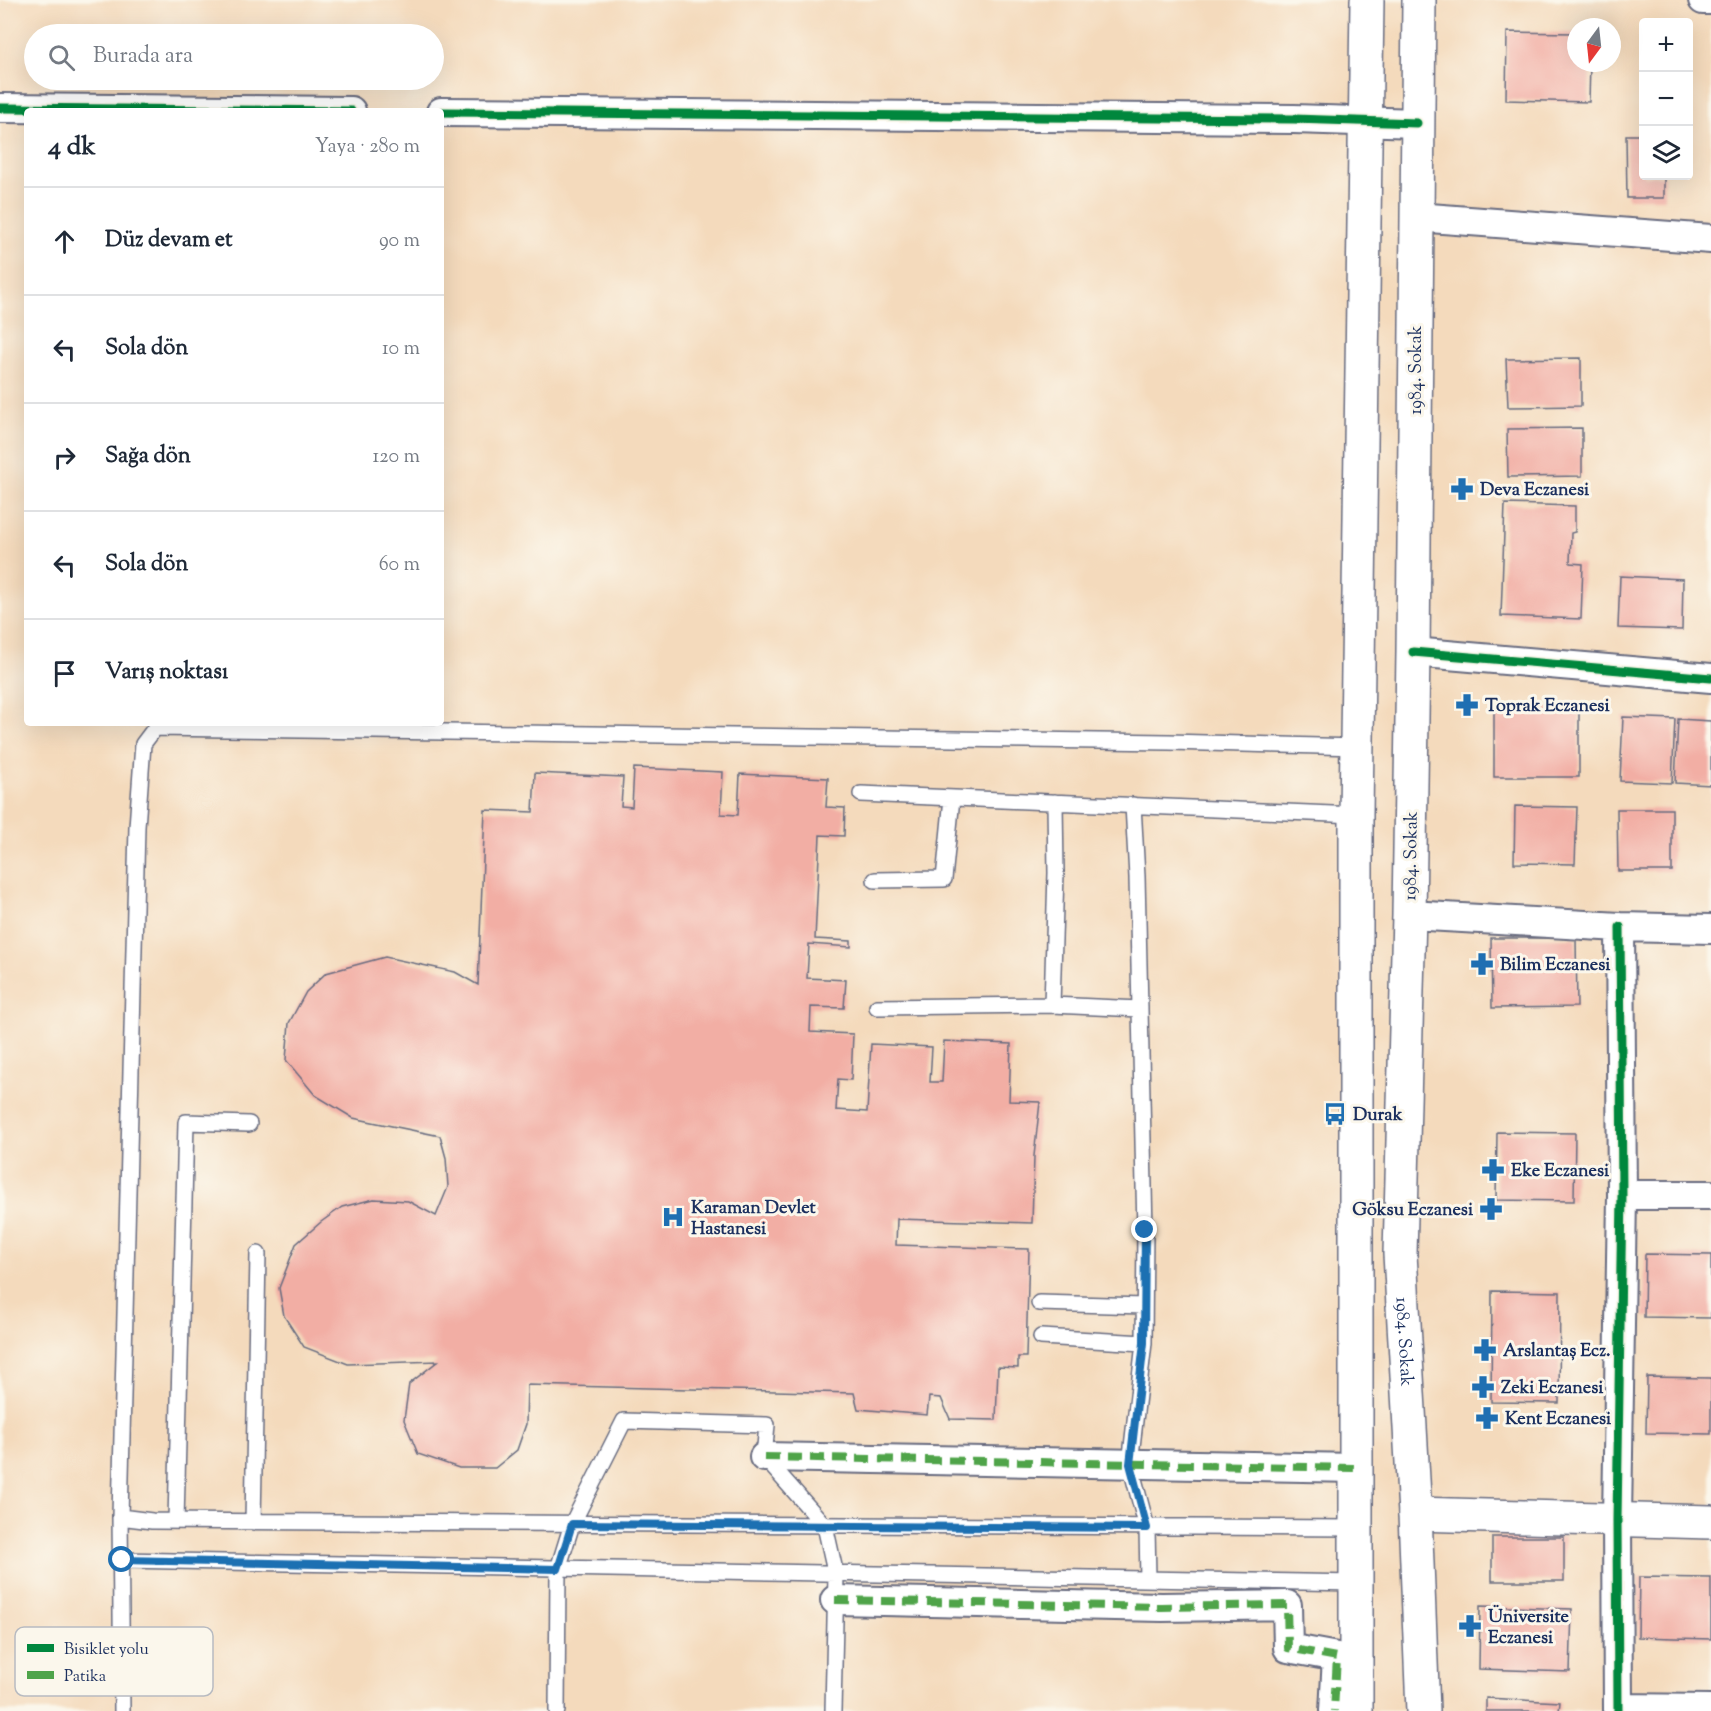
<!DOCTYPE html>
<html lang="tr">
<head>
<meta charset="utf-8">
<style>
  :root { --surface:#fff; --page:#f6f6f7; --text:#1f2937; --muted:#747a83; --line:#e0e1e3 }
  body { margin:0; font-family:"Sorts Mill Goudy",serif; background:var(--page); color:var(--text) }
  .controls { position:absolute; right:18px; top:18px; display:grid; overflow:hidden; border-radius:6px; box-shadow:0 6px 24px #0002 }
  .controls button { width:54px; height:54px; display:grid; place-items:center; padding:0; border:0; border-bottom:2px solid var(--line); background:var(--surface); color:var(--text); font:30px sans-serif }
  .compass { position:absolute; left:1567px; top:18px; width:54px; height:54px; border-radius:50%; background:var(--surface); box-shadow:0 6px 24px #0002; rotate:195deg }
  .stop { position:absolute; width:18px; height:18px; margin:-14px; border:4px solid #1f6fb2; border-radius:50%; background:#fff }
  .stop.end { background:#1f6fb2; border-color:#fff; box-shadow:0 2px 6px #0008 }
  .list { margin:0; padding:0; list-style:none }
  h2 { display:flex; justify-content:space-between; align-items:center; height:78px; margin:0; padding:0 24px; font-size:26px }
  h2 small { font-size:20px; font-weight:400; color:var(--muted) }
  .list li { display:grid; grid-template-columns:39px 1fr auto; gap:18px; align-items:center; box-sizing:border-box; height:108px; padding:0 24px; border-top:2px solid var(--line) }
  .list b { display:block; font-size:22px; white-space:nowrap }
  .list em { font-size:20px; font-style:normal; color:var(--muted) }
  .icon { flex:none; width:33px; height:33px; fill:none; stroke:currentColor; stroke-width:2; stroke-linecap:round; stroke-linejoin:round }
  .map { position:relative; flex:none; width:1711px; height:1711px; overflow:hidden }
  .search { position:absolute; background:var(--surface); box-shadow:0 6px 24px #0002; left:24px; top:24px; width:420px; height:66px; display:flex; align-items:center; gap:15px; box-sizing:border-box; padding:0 21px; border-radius:33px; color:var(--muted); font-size:22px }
  .panel { position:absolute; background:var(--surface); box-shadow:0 6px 24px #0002; left:24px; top:108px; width:420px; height:618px; border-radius:6px }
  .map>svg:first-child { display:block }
</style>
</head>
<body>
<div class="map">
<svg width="1711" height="1711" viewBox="0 0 1711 1711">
  <rect width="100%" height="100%" fill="#fbf7ec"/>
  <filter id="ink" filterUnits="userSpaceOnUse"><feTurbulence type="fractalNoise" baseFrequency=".0167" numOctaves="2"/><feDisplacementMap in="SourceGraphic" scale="12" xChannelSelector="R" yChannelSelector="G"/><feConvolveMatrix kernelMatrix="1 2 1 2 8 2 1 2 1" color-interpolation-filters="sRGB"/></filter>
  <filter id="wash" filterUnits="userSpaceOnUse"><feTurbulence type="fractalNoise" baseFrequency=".008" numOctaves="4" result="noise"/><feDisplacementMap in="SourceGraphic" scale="24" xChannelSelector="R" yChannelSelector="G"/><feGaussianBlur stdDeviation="1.35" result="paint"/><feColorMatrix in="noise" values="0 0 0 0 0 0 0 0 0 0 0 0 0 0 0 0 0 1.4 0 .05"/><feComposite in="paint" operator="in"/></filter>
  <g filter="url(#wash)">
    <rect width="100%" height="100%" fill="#f4dabc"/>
    <g id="blocks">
      <path fill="#f2aea4" d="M1507,32L1576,33V63H1590L1589,102L1506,100Z
        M1626,135H1644V176H1664V198H1627Z
        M1581,358V406L1508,407L1506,359Z
        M1582,428V476L1508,477L1507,429Z
        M1505,504L1575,506V532L1571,533L1570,563L1583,564L1581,619L1501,616Z
        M1620,576L1683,579L1682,630L1618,628Z
        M1494,708H1579V777H1494Z
        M1623,717L1675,719L1672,783L1620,781Z
        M1678,719L1711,721V785L1675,783Z
        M634,768L723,772L721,814L738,815L740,774L828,778L826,807L845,808L844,836L820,835L815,939L851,941V947L809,944L807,978L846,980L844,1008L811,1007L810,1032L853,1034L851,1080L838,1079L836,1110L867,1112L871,1044L932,1047L930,1082H942L944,1041L1011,1044L1009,1101L1040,1102L1034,1156L1032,1223L897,1219L896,1245L1029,1249L1026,1357H1018V1368L998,1367L996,1420L950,1419L941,1398L929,1397L927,1415L858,1409L854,1393L527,1385L526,1424L517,1450L495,1468H459L418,1454L404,1420L409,1384L438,1361L348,1364L304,1347L284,1316L279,1288L296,1244L321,1222L342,1207L374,1199L408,1201L436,1216L448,1187L446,1158L440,1136L353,1118L315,1095L286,1060L289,1023L306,992L326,973L385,957L455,972L478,985L485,810L533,812L535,773L623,777L621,806L632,807Z
        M1515,806L1577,807L1575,864L1514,863Z
        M1617,809H1672V871H1618Z
        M1491,938H1576L1577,1007L1492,1008Z
        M1497,1132L1575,1133L1574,1201L1496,1200Z
        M1645,1254L1711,1255V1318L1644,1317Z
        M1492,1291L1560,1292L1559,1403L1491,1402Z
        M1647,1377L1711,1378V1434L1646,1433Z
        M1492,1537H1564V1581H1492Z
        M1639,1577L1711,1578V1639L1638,1637Z
        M1480,1606L1572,1609L1570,1672L1479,1669Z
        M1486,1698L1560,1702L1559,1711H1486Z"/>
    </g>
  </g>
  <g filter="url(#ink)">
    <use href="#blocks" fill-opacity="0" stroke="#676b7f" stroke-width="1.5"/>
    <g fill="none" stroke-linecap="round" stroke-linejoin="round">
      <g stroke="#676b7f" stroke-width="18">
        <path id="lane" d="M861,794L1356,815
          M1055,802L1056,873L1052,1005L1140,1009L1137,877L1133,805
          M875,880L944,879L952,798
          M877,1007L1052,1005
          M1140,1009L1145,1230L1144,1343L1130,1464L1147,1528L1148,1579
          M1039,1303L1144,1306
          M1041,1337L1144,1343
          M120,1517L152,1521L1355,1528
          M176,1521L186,1122L249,1124
          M253,1522L258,1254
          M122,1560L1356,1583
          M122,1711L120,1517L137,827L143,744L155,728L1169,742L1358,747
          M557,1711L558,1569L572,1524L624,1421L767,1425L764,1457L825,1526L836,1575L833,1711"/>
      </g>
      <g stroke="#676b7f" stroke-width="32">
        <path id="street" d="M1703,0H1711
          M0,108L351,111
          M441,112L1294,119L1417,123
          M1416,217L1711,239
          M1413,652L1711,678
          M1409,915L1620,927L1711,929
          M1622,1195H1711
          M764,1457L1357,1468
          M835,1600L1162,1607L1287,1605L1288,1648L1337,1657L1334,1711
          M1618,1708L1711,1709
          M1618,1711L1617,1520L1622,1195L1620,927"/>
      </g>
      <g stroke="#676b7f" stroke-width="36">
        <g id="secondary">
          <path id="s1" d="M1419,0L1413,652L1409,915L1400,1254L1415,1514L1423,1711"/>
          <path d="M1415,1514L1711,1522"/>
          <path d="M1356,1711V815L1367,0"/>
        </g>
      </g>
      <use href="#lane" stroke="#fff" stroke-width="15"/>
      <use href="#street" stroke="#fff" stroke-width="28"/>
      <use href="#secondary" stroke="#fff" stroke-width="33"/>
      <path stroke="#4fa44a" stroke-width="8" stroke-dasharray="15 8" stroke-linecap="butt" d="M764,1457L1357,1468
        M835,1600L1162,1607L1287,1605L1288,1648L1337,1657L1334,1711"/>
      <g stroke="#fbf7ec" stroke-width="13">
        <path id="cycleway" d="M0,108L351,111
          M441,112L1294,119L1417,123
          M1413,652L1711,678
          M1618,1711L1617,1520L1622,1195L1620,927"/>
      </g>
      <use href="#cycleway" stroke="#00873e" stroke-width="9"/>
    </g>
  </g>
  <g fill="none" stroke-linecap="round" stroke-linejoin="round" filter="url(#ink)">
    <path stroke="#1f6fb2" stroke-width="8" d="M122,1560L558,1569L572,1524L1147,1528L1130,1464L1144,1343L1145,1230"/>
  </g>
  <defs>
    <g id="pharmacy-bare" transform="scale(1.8)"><path d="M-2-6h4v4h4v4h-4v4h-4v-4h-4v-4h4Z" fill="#1f6fb2" stroke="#fbf7ec" stroke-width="2.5" paint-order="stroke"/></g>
    <g id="bus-bare" transform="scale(1.8)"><path d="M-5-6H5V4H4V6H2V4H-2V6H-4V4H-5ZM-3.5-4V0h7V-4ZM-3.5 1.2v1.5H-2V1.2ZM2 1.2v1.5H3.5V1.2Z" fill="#1f6fb2" stroke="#fbf7ec" stroke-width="2.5" paint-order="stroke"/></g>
    <g id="hospital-bare" transform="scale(1.8)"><path d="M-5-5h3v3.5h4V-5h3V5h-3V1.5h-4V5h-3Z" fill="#1f6fb2" stroke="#fbf7ec" stroke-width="2.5" paint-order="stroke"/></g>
  </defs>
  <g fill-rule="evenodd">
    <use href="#pharmacy-bare" x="1462" y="489"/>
    <use href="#pharmacy-bare" x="1467" y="705"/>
    <use href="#pharmacy-bare" x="1482" y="964"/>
    <use href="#bus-bare" x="1335" y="1114"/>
    <use href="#pharmacy-bare" x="1493" y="1170"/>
    <use href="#pharmacy-bare" x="1491" y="1209"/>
    <use href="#hospital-bare" x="673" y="1217"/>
    <use href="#pharmacy-bare" x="1485" y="1350"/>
    <use href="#pharmacy-bare" x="1483" y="1387"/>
    <use href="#pharmacy-bare" x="1487" y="1418"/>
    <use href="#pharmacy-bare" x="1470" y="1626"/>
  </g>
  <g text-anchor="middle" stroke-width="6" stroke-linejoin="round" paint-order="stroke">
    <g font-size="18" fill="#1b2f5e" stroke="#fbf7ec">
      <text transform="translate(1415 370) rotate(-90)" y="6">1984. Sokak</text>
      <text transform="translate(1410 856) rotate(-89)" y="6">1984. Sokak</text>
      <text dy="6" stroke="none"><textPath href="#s1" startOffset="1342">1984. Sokak</textPath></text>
    </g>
    <g font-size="18" font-weight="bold" fill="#1b2f5e" stroke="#fbf7ec" text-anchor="start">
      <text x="1480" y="495">Deva Eczanesi</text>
      <text x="1485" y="711">Toprak Eczanesi</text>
      <text x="1500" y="970">Bilim Eczanesi</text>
      <text x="1353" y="1120">Durak</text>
      <text x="1511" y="1176">Eke Eczanesi</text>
      <text x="691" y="1213">Karaman Devlet<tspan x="691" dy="21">Hastanesi</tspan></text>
      <text x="1473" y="1215" text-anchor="end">Göksu Eczanesi</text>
      <text x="1503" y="1356">Arslantaş Ecz.</text>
      <text x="1501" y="1393">Zeki Eczanesi</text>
      <text x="1505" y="1424">Kent Eczanesi</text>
      <text x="1488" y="1622">Üniversite<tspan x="1488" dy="21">Eczanesi</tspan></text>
    </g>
  </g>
  <rect x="15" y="1627" width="198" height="69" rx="9" fill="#fbf7ec" stroke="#b8bbc1" stroke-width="1.5"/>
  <rect x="27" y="1644" width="27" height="8" fill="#00873e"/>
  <rect x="27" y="1671" width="27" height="8" fill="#4fa44a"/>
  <g font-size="16" fill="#1b2f5e">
    <text x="64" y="1654">Bisiklet yolu</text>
    <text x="64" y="1681">Patika</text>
  </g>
</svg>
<div class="controls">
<button>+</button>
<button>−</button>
<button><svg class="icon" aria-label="layers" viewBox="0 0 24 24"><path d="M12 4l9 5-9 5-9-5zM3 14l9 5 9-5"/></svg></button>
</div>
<svg class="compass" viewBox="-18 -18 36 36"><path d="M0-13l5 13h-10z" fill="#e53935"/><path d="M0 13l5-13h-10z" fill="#747a83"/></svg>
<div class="stop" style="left:122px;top:1560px"></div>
<div class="stop end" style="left:1145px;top:1230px"></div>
<div class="search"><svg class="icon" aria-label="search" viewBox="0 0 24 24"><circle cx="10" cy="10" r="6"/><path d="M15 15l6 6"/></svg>Burada ara</div>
<section class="panel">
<h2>4 dk<small>Yaya · 280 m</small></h2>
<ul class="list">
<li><svg class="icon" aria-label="ahead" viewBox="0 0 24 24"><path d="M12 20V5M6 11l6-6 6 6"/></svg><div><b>Düz devam et</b></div><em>90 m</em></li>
<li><svg class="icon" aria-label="left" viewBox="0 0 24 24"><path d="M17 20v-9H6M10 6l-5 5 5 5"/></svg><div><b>Sola dön</b></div><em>10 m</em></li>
<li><svg class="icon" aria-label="right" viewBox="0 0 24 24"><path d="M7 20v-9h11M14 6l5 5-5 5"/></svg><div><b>Sağa dön</b></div><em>120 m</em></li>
<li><svg class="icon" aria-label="left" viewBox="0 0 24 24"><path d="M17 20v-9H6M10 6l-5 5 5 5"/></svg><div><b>Sola dön</b></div><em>60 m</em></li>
<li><svg class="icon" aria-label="arrive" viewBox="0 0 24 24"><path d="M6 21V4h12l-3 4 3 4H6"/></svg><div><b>Varış noktası</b></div></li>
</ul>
</section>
</div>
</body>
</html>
